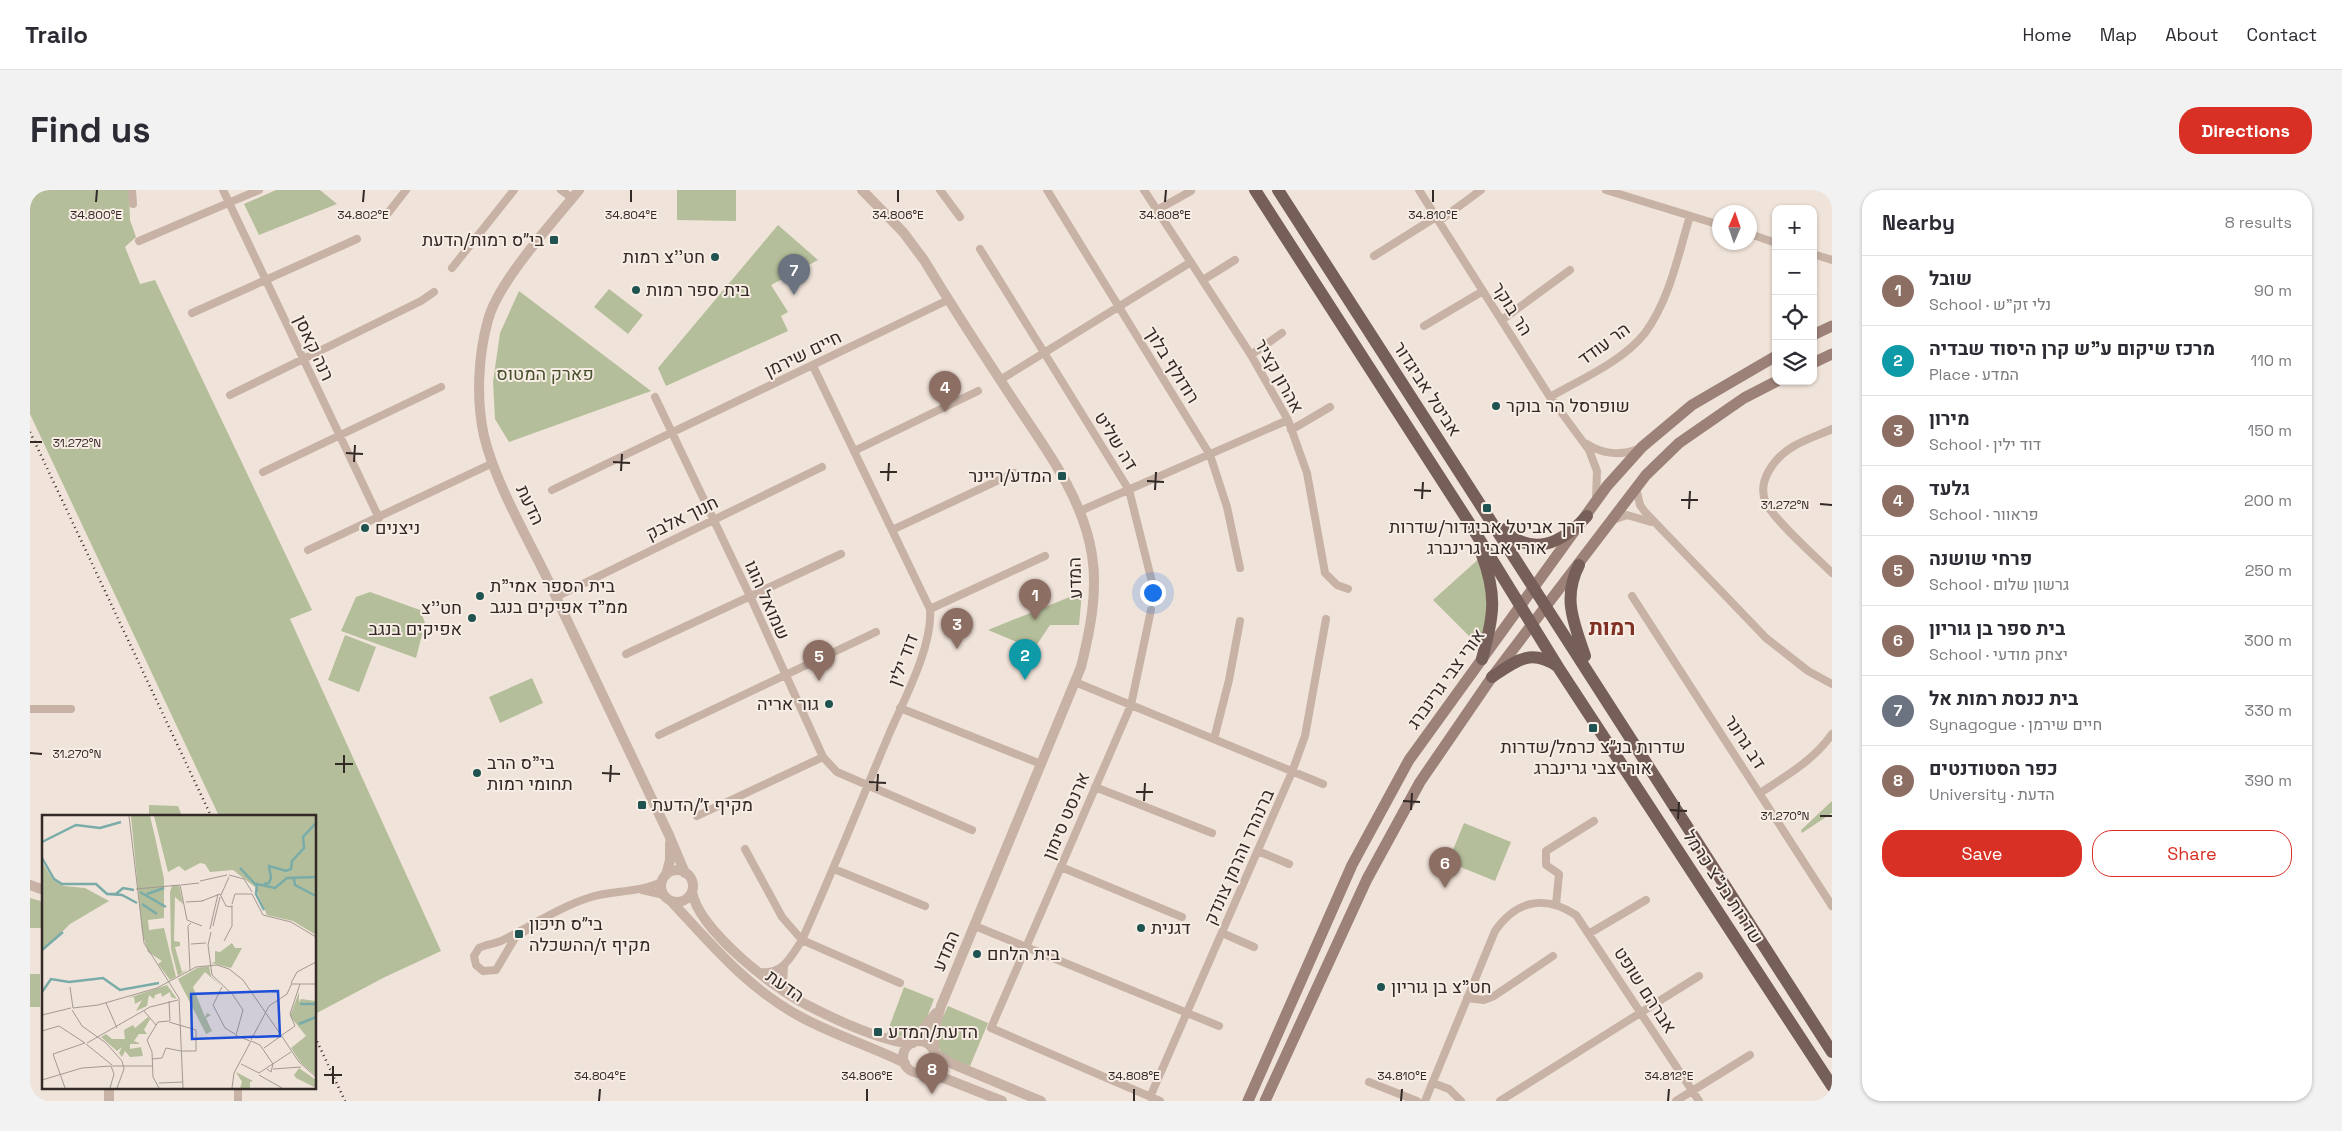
<!DOCTYPE html>
<html lang="en">
<head>
<meta charset="utf-8">
<style>
  :root { --surface:#fff; --page:#f2f2f3; --text:#2b2b33; --muted:#7c7c81; --line:#e1e1e2; --accent:#d93025 }
  body { margin:0; font-family:"Space Grotesk",Heebo,sans-serif; background:var(--page); color:var(--text) }
  .controls { position:absolute; right:15px; top:15px; display:grid; overflow:hidden; border-radius:10px; box-shadow:0 1px 4px #0004 }
  .controls button { width:45px; height:45px; display:grid; place-items:center; padding:0; border:0; border-bottom:1px solid var(--line); background:var(--surface); color:var(--text); font:25px sans-serif }
  .compass { position:absolute; left:1682px; top:15px; width:45px; height:45px; border-radius:50%; background:var(--surface); box-shadow:0 1px 4px #0004; rotate:2deg }
  .you { position:absolute; left:1122px; top:402px; width:18px; height:18px; margin:-12px; border:4px solid #fff; border-radius:50%; background:#1a73e8; box-shadow:0 0 0 8px #1a73e833 }
  .badge { display:grid; place-items:center; width:32px; height:32px; border-radius:50%; background:var(--accent); color:#fff; font-size:16px; font-weight:700 }
  .pin { position:absolute; translate:-50% -41px; filter:drop-shadow(0 1px 2px #0008) }
  .pin::after { content:''; position:absolute; top:26px; width:18px; height:15px; background:inherit; clip-path:polygon(0 0,100% 0,50% 100%) }
  .list { margin:0; padding:0; list-style:none }
  h2 { display:flex; justify-content:space-between; align-items:center; height:65px; margin:0; padding:0 20px; font-size:21px }
  h2 small { font-size:16px; font-weight:400; color:var(--muted) }
  .list li { display:grid; grid-template-columns:32px 1fr auto; gap:15px; align-items:center; box-sizing:border-box; height:70px; padding:0 20px; border-top:1px solid var(--line) }
  .list b { display:block; font-size:19px; white-space:nowrap }
  .list p { margin:0; font-size:16px; white-space:nowrap; color:var(--muted) }
  .list em { font-size:16px; font-style:normal; color:var(--muted) }
  .actions { display:flex; gap:10px; padding:15px 20px }
  .actions a { flex:1; padding:11px 0; border:1px solid var(--accent); border-radius:20px; text-align:center; font-size:18px; color:var(--accent) }
  .actions .main { background:var(--accent); color:#fff }
  .icon { flex:none; width:28px; height:28px; fill:none; stroke:currentColor; stroke-width:2; stroke-linecap:round; stroke-linejoin:round }
  .map { position:relative; flex:none; width:1802px; height:911px; overflow:hidden; border-radius:20px }
  header { display:flex; align-items:center; gap:30px; box-sizing:border-box; height:70px; padding:0 25px; background:var(--surface); border-bottom:1px solid var(--line) }
  header strong { font-size:24px }
  nav { display:flex; gap:28px; margin-inline-start:auto; font-size:18px }
  .intro { display:flex; align-items:center; justify-content:space-between; box-sizing:border-box; height:120px; padding:0 30px }
  h1 { margin:0; font-size:35px }
  .button { padding:12px 22px; border-radius:20px; background:var(--accent); color:#fff; font-size:18px; font-weight:700 }
  main { display:flex; gap:30px; padding:0 30px }
  aside { flex:1; background:var(--surface); border-radius:20px; box-shadow:0 1px 4px #0004 }
  .map>svg:first-child { display:block }
</style>
</head>
<body>
<header>
<strong>Trailo</strong>
<nav><a>Home</a><a>Map</a><a>About</a><a>Contact</a></nav>
</header>
<div class="intro"><h1>Find us</h1><a class="button">Directions</a></div>
<main>
<div class="map">
<svg width="1802" height="911" viewBox="0 0 1802 911">
  <rect width="100%" height="100%" fill="#f0e3d9"/>
  <path fill="#b5be9a" d="M0,0H99L100,30L106,47L95,57L110,94L125,90L282,420L260,429L411,761L355,787L285,824V626H189L0,224Z
    M246,0H290L307,14L229,45L214,14Z
    M647,0H706V31L647,30Z
    M748,35L788,70L741,95L758,122L751,126L758,141L636,196L628,178Z
    M579,99L613,125L598,144L564,117Z
    M489,101L621,201L479,252L465,229L463,192L470,143Z
    M1452,366L1458,381V446L1443,450L1403,410Z
    M340,402L390,420L395,433L386,468L311,441L326,407Z
    M1052,402L1049,435H1020L1004,459L958,440Z
    M315,445L346,457L329,502L298,490Z
    M502,488L513,513L470,533L459,507Z
    M1802,611V623L1772,643L1771,640Z
    M119,615L148,616L152,626H119Z
    M1434,633L1481,652L1465,691L1418,672Z
    M0,708L14,712V738H0Z
    M0,784H10V817H0Z
    M874,797L904,809C893,837 891,855 857,843Z
    M918,816L958,833L940,876C932,873 920,870 914,865C899,851 912,830 918,816Z"/>
  <g fill="none" stroke-linecap="round" stroke-linejoin="round">
    <path stroke="#c7b2a5" stroke-width="8" d="M102,0L103,14
      M193,0L349,328
      M531,0L542,8
      M910,0L930,27
      M1017,0L1180,265L1197,317L1210,378
      M1114,0L1221,165L1258,230L1277,283L1295,383L1307,395L1318,399
      M1389,0L1520,207L1559,260L1567,281L1566,308
      M1576,0L1690,35
      M1127,20L1161,1
      M358,23L376,0
      M1409,31L1451,0
      M1720,44L1746,53
      M109,51L229,0
      M950,59L1099,300L1122,392
      M1783,64L1802,70
      M1344,66L1406,27
      M422,78L484,0
      M1173,90L1205,70
      M162,123L327,49
      M1472,130L1540,80
      M1394,136L1453,101
      M1221,165L1252,143
      M970,190L1161,72
      M200,205L391,111L404,102
      M625,207L720,406L793,567L807,582L942,640
      M1520,207C1551,189 1592,172 1615,143C1640,109 1648,65 1660,26
      M1802,239C1789,245 1776,249 1764,256C1745,267 1726,291 1736,313C1744,330 1787,368 1802,383
      M1261,240L1300,217
      M1557,254C1572,264 1591,266 1608,259
      M824,261L948,201
      M233,282L411,197
      M1606,298L1610,315L1615,322L1736,448L1778,481L1802,494
      M522,300L918,110
      M1050,321L1258,230
      M1583,330L1597,325L1621,332
      M862,340L984,283
      M278,360L463,273
      M1602,406L1802,716
      M526,407L792,277
      M900,419L1015,366
      M1121,420L1101,515L961,838L1130,911
      M596,464L811,364
      M1045,492L1293,594
      M870,518L1011,574
      M0,519H41
      M629,545L846,442
      M1184,549L1199,490L1210,431
      M1065,597L1182,643
      M1730,603C1756,586 1784,570 1802,544
      M667,626L793,567
      M715,659L752,727L772,750L870,793
      M1228,661L1259,674
      M1031,677L1152,727
      M804,679L895,716
      M612,700L634,705
      M1526,715L1529,684L1516,675V661L1564,631
      M510,731L485,748L466,780L453,781L446,775L444,766L449,758C456,754 464,754 471,751C500,737 529,717 561,707C584,700 611,703 633,691
      M945,736L1189,836
      M1192,743L1224,757
      M1560,743L1616,710
      M754,776L753,793L756,802
      M729,782C753,785 760,768 772,750C803,681 831,611 860,542C875,508 903,455 900,419L783,176
      M1437,808L1454,810L1464,806L1523,766
      M1339,892L1387,911
      M1403,893L1419,899L1431,911
      M1120,907L1262,582L1275,546L1296,429
      M208,911V897
      M1395,911L1465,741C1486,711 1514,704 1546,725L1669,911
      M1470,911L1669,786
      M1646,911L1720,865"/>
    <path stroke="#c7b2a5" stroke-width="10" d="M549,0C523,32 468,92 458,130C448,166 446,210 454,246C465,292 496,345 517,388C558,474 598,559 639,645L655,683
      M832,0L873,42L894,70C923,118 953,164 984,211C1015,258 1053,307 1062,365C1068,402 1060,441 1051,477L911,816L904,841V861
      M631 696a16 16 0 1 1 32 0a16 16 0 1 1-32 0Z
      M636,685L640,670V653
      M0,695L14,700
      M662,702C669,740 743,798 777,815C806,830 848,849 880,854
      M641,711C681,754 718,799 771,827C804,845 841,856 875,873
      M873 867a16 16 0 1 1 32 0a16 16 0 1 1-32 0Z
      M883,853L906,823
      M905,863L920,873L1011,911
      M896,881L972,911
      M79,911V897"/>
    <path stroke="#9b8177" stroke-width="11" d="M1783,145L1802,136
      M1783,173L1802,164
      M1218,911L1322,675L1379,570L1577,296L1612,257L1662,215L1746,166
      M1235,911L1337,689L1390,592L1462,487L1616,285L1649,253L1714,208L1747,191"/>
    <path stroke="#755f58" stroke-width="12" d="M1225,0L1440,334L1528,477L1802,896
      M1248,0L1802,862
      M1472,339C1503,368 1532,353 1557,326
      M1452,365C1468,408 1463,426 1452,469
      M1549,375C1532,408 1544,433 1555,466
      M1462,487C1486,471 1500,458 1527,476"/>
    <path stroke="#332926" stroke-width="2.5" stroke-dasharray="1 4" stroke-linecap="butt" d="M0,242L181,626
      M285,847L315,911"/>
  </g>
  <path fill="none" stroke="#332926" stroke-width="2" d="M66,12L67,0M333,12L334,0M601,12V0M868,12V0M1135,12L1136,0M1403,12V0M0,252H12M316,263L333,264M324,272L325,255M583,272L600,273M591,281L592,264M850,282H867M858,291L859,273M1117,291L1134,292M1125,300L1126,282M1384,300L1401,301M1392,309L1393,292M1651,310H1668M1790,314L1802,315M1659,319L1660,301M0,563L12,564M305,574H323M314,583V565M572,583L590,584M580,592L581,575M839,592L856,593M847,601L848,584M1106,602H1123M1114,611L1115,593M1373,611L1390,612M1381,620L1382,603M1640,620L1657,621M1790,626H1802M1648,629L1649,612M294,885H312M303,894V876M569,911L570,899M837,911V899M1104,911V899M1371,911L1372,899M1638,911L1639,899"/>
  <g fill="#1e5351" stroke="#f8ede5" stroke-width="2">
    <rect x="519" y="45" width="10" height="10" rx="2.5"/>
    <circle cx="685" cy="67" r="5"/>
    <circle cx="606" cy="100" r="5"/>
    <circle cx="1466" cy="216" r="5"/>
    <rect x="1027" y="281" width="10" height="10" rx="2.5"/>
    <rect x="1452" y="313" width="10" height="10" rx="2.5"/>
    <circle cx="335" cy="338" r="5"/>
    <circle cx="450" cy="406" r="5"/>
    <circle cx="442" cy="428" r="5"/>
    <circle cx="799" cy="514" r="5"/>
    <rect x="1558" y="533" width="10" height="10" rx="2.5"/>
    <circle cx="447" cy="583" r="5"/>
    <rect x="607" y="610" width="10" height="10" rx="2.5"/>
    <circle cx="1111" cy="738" r="5"/>
    <rect x="484" y="739" width="10" height="10" rx="2.5"/>
    <circle cx="947" cy="764" r="5"/>
    <circle cx="1351" cy="797" r="5"/>
    <rect x="843" y="837" width="10" height="10" rx="2.5"/>
  </g>
  <g text-anchor="middle" stroke-width="4" stroke-linejoin="round" paint-order="stroke">
    <g font-size="18" fill="#332926" stroke="#f8ede5" text-anchor="start">
      <text x="514" y="56" text-anchor="end">בי״ס רמות/הדעת</text>
      <text x="675" y="73" text-anchor="end">חט''צ רמות</text>
      <text x="616" y="106">בית ספר רמות</text>
      <text x="1476" y="222">שופרסל הר בוקר</text>
      <text x="1022" y="292" text-anchor="end">המדע/ריינר</text>
      <text x="1457" y="343" text-anchor="middle">דרך אביטל אביגדור/שדרות<tspan x="1457" dy="21">אורי אבי גרינברג</tspan></text>
      <text x="345" y="344">ניצנים</text>
      <text x="460" y="402">בית הספר אמי"ת<tspan x="460" dy="21">ממ"ד אפיקים בנגב</tspan></text>
      <text x="432" y="424" text-anchor="end">חט''צ<tspan x="432" dy="21">אפיקים בנגב</tspan></text>
      <text x="789" y="520" text-anchor="end">גור אריה</text>
      <text x="1563" y="563" text-anchor="middle">שדרות בנ״צ כרמל/שדרות<tspan x="1563" dy="21">אורי צבי גרינברג</tspan></text>
      <text x="457" y="579">בי"ס הרב<tspan x="457" dy="21">תחומי רמות</tspan></text>
      <text x="622" y="621">מקיף ז׳/הדעת</text>
      <text x="499" y="740">בי״ס תיכון<tspan x="499" dy="21">מקיף ז/ההשכלה</tspan></text>
      <text x="1121" y="744">דגנית</text>
      <text x="957" y="770">בית הלחם</text>
      <text x="1361" y="803">חט"צ בן גוריון</text>
      <text x="858" y="848">הדעת/המדע</text>
    </g>
    <g font-size="18" fill="#332926" stroke="#f8ede5">
      <text transform="translate(1482 119) rotate(58)" y="6">הר בוקר</text>
      <text transform="translate(1574 154) rotate(-36)" y="6">הר עודד</text>
      <text transform="translate(284 158) rotate(65)" y="6">רנה קאסן</text>
      <text transform="translate(773 164) rotate(-26)" y="6">חיים שירמן</text>
      <text transform="translate(1142 175) rotate(58)" y="6">רודולף בלוך</text>
      <text transform="translate(1249 186) rotate(61)" y="6">אהרון קציר</text>
      <text transform="translate(1397 199) rotate(57)" y="6">אביטל אביגדור</text>
      <text transform="translate(1086 251) rotate(58)" y="6">דה שליט</text>
      <text transform="translate(500 315) rotate(65)" y="6">הדעת</text>
      <text transform="translate(652 328) rotate(-26)" y="6">חנוך אלבק</text>
      <text transform="translate(1045 388) rotate(-92)" y="6">המדע</text>
      <text transform="translate(737 410) rotate(66)" y="6">שמואל הוגו</text>
      <text transform="translate(873 470) rotate(-69)" y="6">דוד ילין</text>
      <text transform="translate(1416 489) rotate(-54)" y="6">אורי צבי גרינברג</text>
      <text transform="translate(1715 552) rotate(57)" y="6">דב גרונר</text>
      <text transform="translate(1036 626) rotate(-67)" y="6">ארנסט סימון</text>
      <text transform="translate(1209 667) rotate(-66)" y="6">ברנהרד והרמן צונדק</text>
      <text transform="translate(1693 697) rotate(57)" y="6">שדרות בנ"צ כרמל</text>
      <text transform="translate(916 761) rotate(-67)" y="6">המדע</text>
      <text transform="translate(755 796) rotate(35)" y="6">הדעת</text>
      <text transform="translate(1615 800) rotate(57)" y="6">אברהם שופט</text>
    </g>
    <g font-size="18" fill="#46502b" stroke="#f8ede5">
      <text x="515" y="190">פארק המטוס</text>
    </g>
    <g font-size="22" font-weight="bold" fill="#7f3023" stroke="#f8ede5">
      <text x="1582" y="445">רמות</text>
    </g>
  </g>
  <g transform="translate(12 625)">
    <rect width="274" height="274" fill="#f0e3d9"/>
    <path d="M89,1H108L113,22L122,64V103L106,105L107,115L122,113L134,162L128,165L116,149L120,146L106,137L100,117ZM112,1H274V120L251,106L225,100L213,72L191,55L168,57L163,49L158,48L143,56L137,51L126,57ZM0,47L11,65L22,71L43,73L67,86L28,109L0,137ZM137,70L141,89L133,82L132,126L138,127V131L133,132L140,157L146,154L136,161L129,134L128,77L130,71ZM190,128L193,133H200L189,153L169,148L173,147V136L178,137ZM167,151L169,161L179,171L163,157L151,172L163,202L165,198L169,200L164,203L170,216L164,219L136,164L155,153ZM125,170L135,184L129,182L128,177L120,182L119,178L113,180L112,184L107,180L105,191L94,196L100,185L93,189L92,182L86,183ZM257,177V187L259,184L274,186V261L259,248L249,233L264,221L248,201ZM106,202L108,204L102,215L105,219H97L92,226L97,228V229H88V234L99,232L101,241L88,242L83,236L80,242L77,238L80,232L75,236L59,222L64,219L70,224H83L82,215L91,210L93,213ZM257,253L274,265V273L254,263L252,260ZM194,257L211,266L208,267V273H198L200,267Z" fill="#b5be9a"/>
    <path fill="none" stroke="#79aca9" stroke-width="2.5" d="M0,27L34,10L58,13L79,7M0,43L12,64L20,69H54L65,79H74L81,73L92,75M198,53L214,70M252,64L253,70L274,81M222,69L227,68L229,63L227,51L244,56L249,54L250,46L262,33L261,22L274,8M98,77L124,92M65,79L80,80L95,88M105,79L122,73M100,89L115,99M222,95L214,79L215,69L233,73L245,63L274,62M0,135L21,117M0,177L9,164L27,167L61,163L78,175L117,168M258,189H274M257,209L274,202"/>
    <path fill="none" stroke="#a49991" stroke-width="1" d="M87,1L102,128L137,183L141,273M187,60L202,64L210,77M158,66L185,60M138,70L145,105L160,111M139,70L157,68M94,74L138,70M210,79L221,100L249,107L274,122M179,80L187,62M160,86L178,79L184,91L190,92M144,87L161,86M190,89L193,79H210M171,111L178,82M168,114L176,79M169,117L166,130L170,160L191,180L201,195L194,220M182,126L190,111V90M149,129L164,128M148,156L146,111L149,108M249,168L255,157L274,147M250,169H274M28,172L31,193M180,172L171,190L183,213L193,219M127,186L128,206M64,188L75,213M31,193L56,190L115,173L154,152L175,150L187,154L201,165L239,220M30,195L40,211L64,228L80,246L82,254L75,273M102,196L114,210M0,200L29,193M127,207L154,215V236H140M0,216L17,211L43,228M193,220L208,226M239,220L257,247L274,262M240,220L253,211L248,199L258,169M209,225L227,191L245,179L250,168M209,226L218,230L231,249L229,257L225,254M45,228L108,192L136,185M44,229L70,250M222,233L239,221M11,239L23,273M11,239L43,228M110,244L120,243L124,233L139,236M199,249L217,258L249,237M70,251H110M231,254L259,252M217,260L240,273M0,265L40,253L69,251M117,268L141,267M68,273L72,259L69,251M117,273L111,262L110,237L105,225L116,207L127,206M190,273L192,258L209,226"/>
    <path fill="#1d4ed8" fill-opacity="0.15" stroke="#1d4ed8" stroke-width="2.5" d="M236,176L238,221L150,224L149,179Z"/>
    <rect width="274" height="274" fill="none" stroke="#332926" stroke-width="2.5"/>
  </g>
  <g font-size="12" text-anchor="middle" fill="#332926" stroke="#f8ede5" stroke-width="4" stroke-linejoin="round" paint-order="stroke">
    <text x="66" y="29">34.800°E</text>
    <text x="333" y="29">34.802°E</text>
    <text x="601" y="29">34.804°E</text>
    <text x="868" y="29">34.806°E</text>
    <text x="1135" y="29">34.808°E</text>
    <text x="1403" y="29">34.810°E</text>
    <text x="47" y="257">31.272°N</text>
    <text x="1755" y="319">31.272°N</text>
    <text x="47" y="568">31.270°N</text>
    <text x="1755" y="630">31.270°N</text>
    <text x="570" y="890">34.804°E</text>
    <text x="837" y="890">34.806°E</text>
    <text x="1104" y="890">34.808°E</text>
    <text x="1372" y="890">34.810°E</text>
    <text x="1639" y="890">34.812°E</text>
  </g>
</svg>
<div class="controls">
<button>+</button>
<button>−</button>
<button><svg class="icon" aria-label="locate" viewBox="0 0 24 24"><circle cx="12" cy="12" r="6"/><path d="M12 2v4M12 18v4M2 12h4M18 12h4"/></svg></button>
<button><svg class="icon" aria-label="layers" viewBox="0 0 24 24"><path d="M12 4l9 5-9 5-9-5zM3 14l9 5 9-5"/></svg></button>
</div>
<svg class="compass" viewBox="-18 -18 36 36"><path d="M0-13l5 13h-10z" fill="#e53935"/><path d="M0 13l5-13h-10z" fill="#7c7c81"/></svg>
<div class="you"></div>
<div class="pin badge" style="left:1005px;top:430px;background:#8d6e63">1</div>
<div class="pin badge" style="left:995px;top:490px;background:#0f9aa8">2</div>
<div class="pin badge" style="left:927px;top:459px;background:#8d6e63">3</div>
<div class="pin badge" style="left:915px;top:222px;background:#8d6e63">4</div>
<div class="pin badge" style="left:789px;top:491px;background:#8d6e63">5</div>
<div class="pin badge" style="left:1415px;top:698px;background:#8d6e63">6</div>
<div class="pin badge" style="left:764px;top:105px;background:#6b7280">7</div>
<div class="pin badge" style="left:902px;top:904px;background:#8d6e63">8</div>
</div>
<aside>
<h2>Nearby<small>8 results</small></h2>
<ul class="list">
<li><span class="badge" style="background:#8d6e63">1</span><div><b>שובל</b><p>School · נלי זק&quot;ש</p></div><em>90 m</em></li>
<li><span class="badge" style="background:#0f9aa8">2</span><div><b>מרכז שיקום ע&quot;ש קרן היסוד שבדיה</b><p>Place · המדע</p></div><em>110 m</em></li>
<li><span class="badge" style="background:#8d6e63">3</span><div><b>מירון</b><p>School · דוד ילין</p></div><em>150 m</em></li>
<li><span class="badge" style="background:#8d6e63">4</span><div><b>גלעד</b><p>School · פראוור</p></div><em>200 m</em></li>
<li><span class="badge" style="background:#8d6e63">5</span><div><b>פרחי שושנה</b><p>School · גרשון שלום</p></div><em>250 m</em></li>
<li><span class="badge" style="background:#8d6e63">6</span><div><b>בית ספר בן גוריון</b><p>School · יצחק מודעי</p></div><em>300 m</em></li>
<li><span class="badge" style="background:#6b7280">7</span><div><b>בית כנסת רמות אל</b><p>Synagogue · חיים שירמן</p></div><em>330 m</em></li>
<li><span class="badge" style="background:#8d6e63">8</span><div><b>כפר הסטודנטים</b><p>University · הדעת</p></div><em>390 m</em></li>
</ul>
<div class="actions"><a class="main">Save</a><a>Share</a></div>
</aside>
</main>
</body>
</html>
